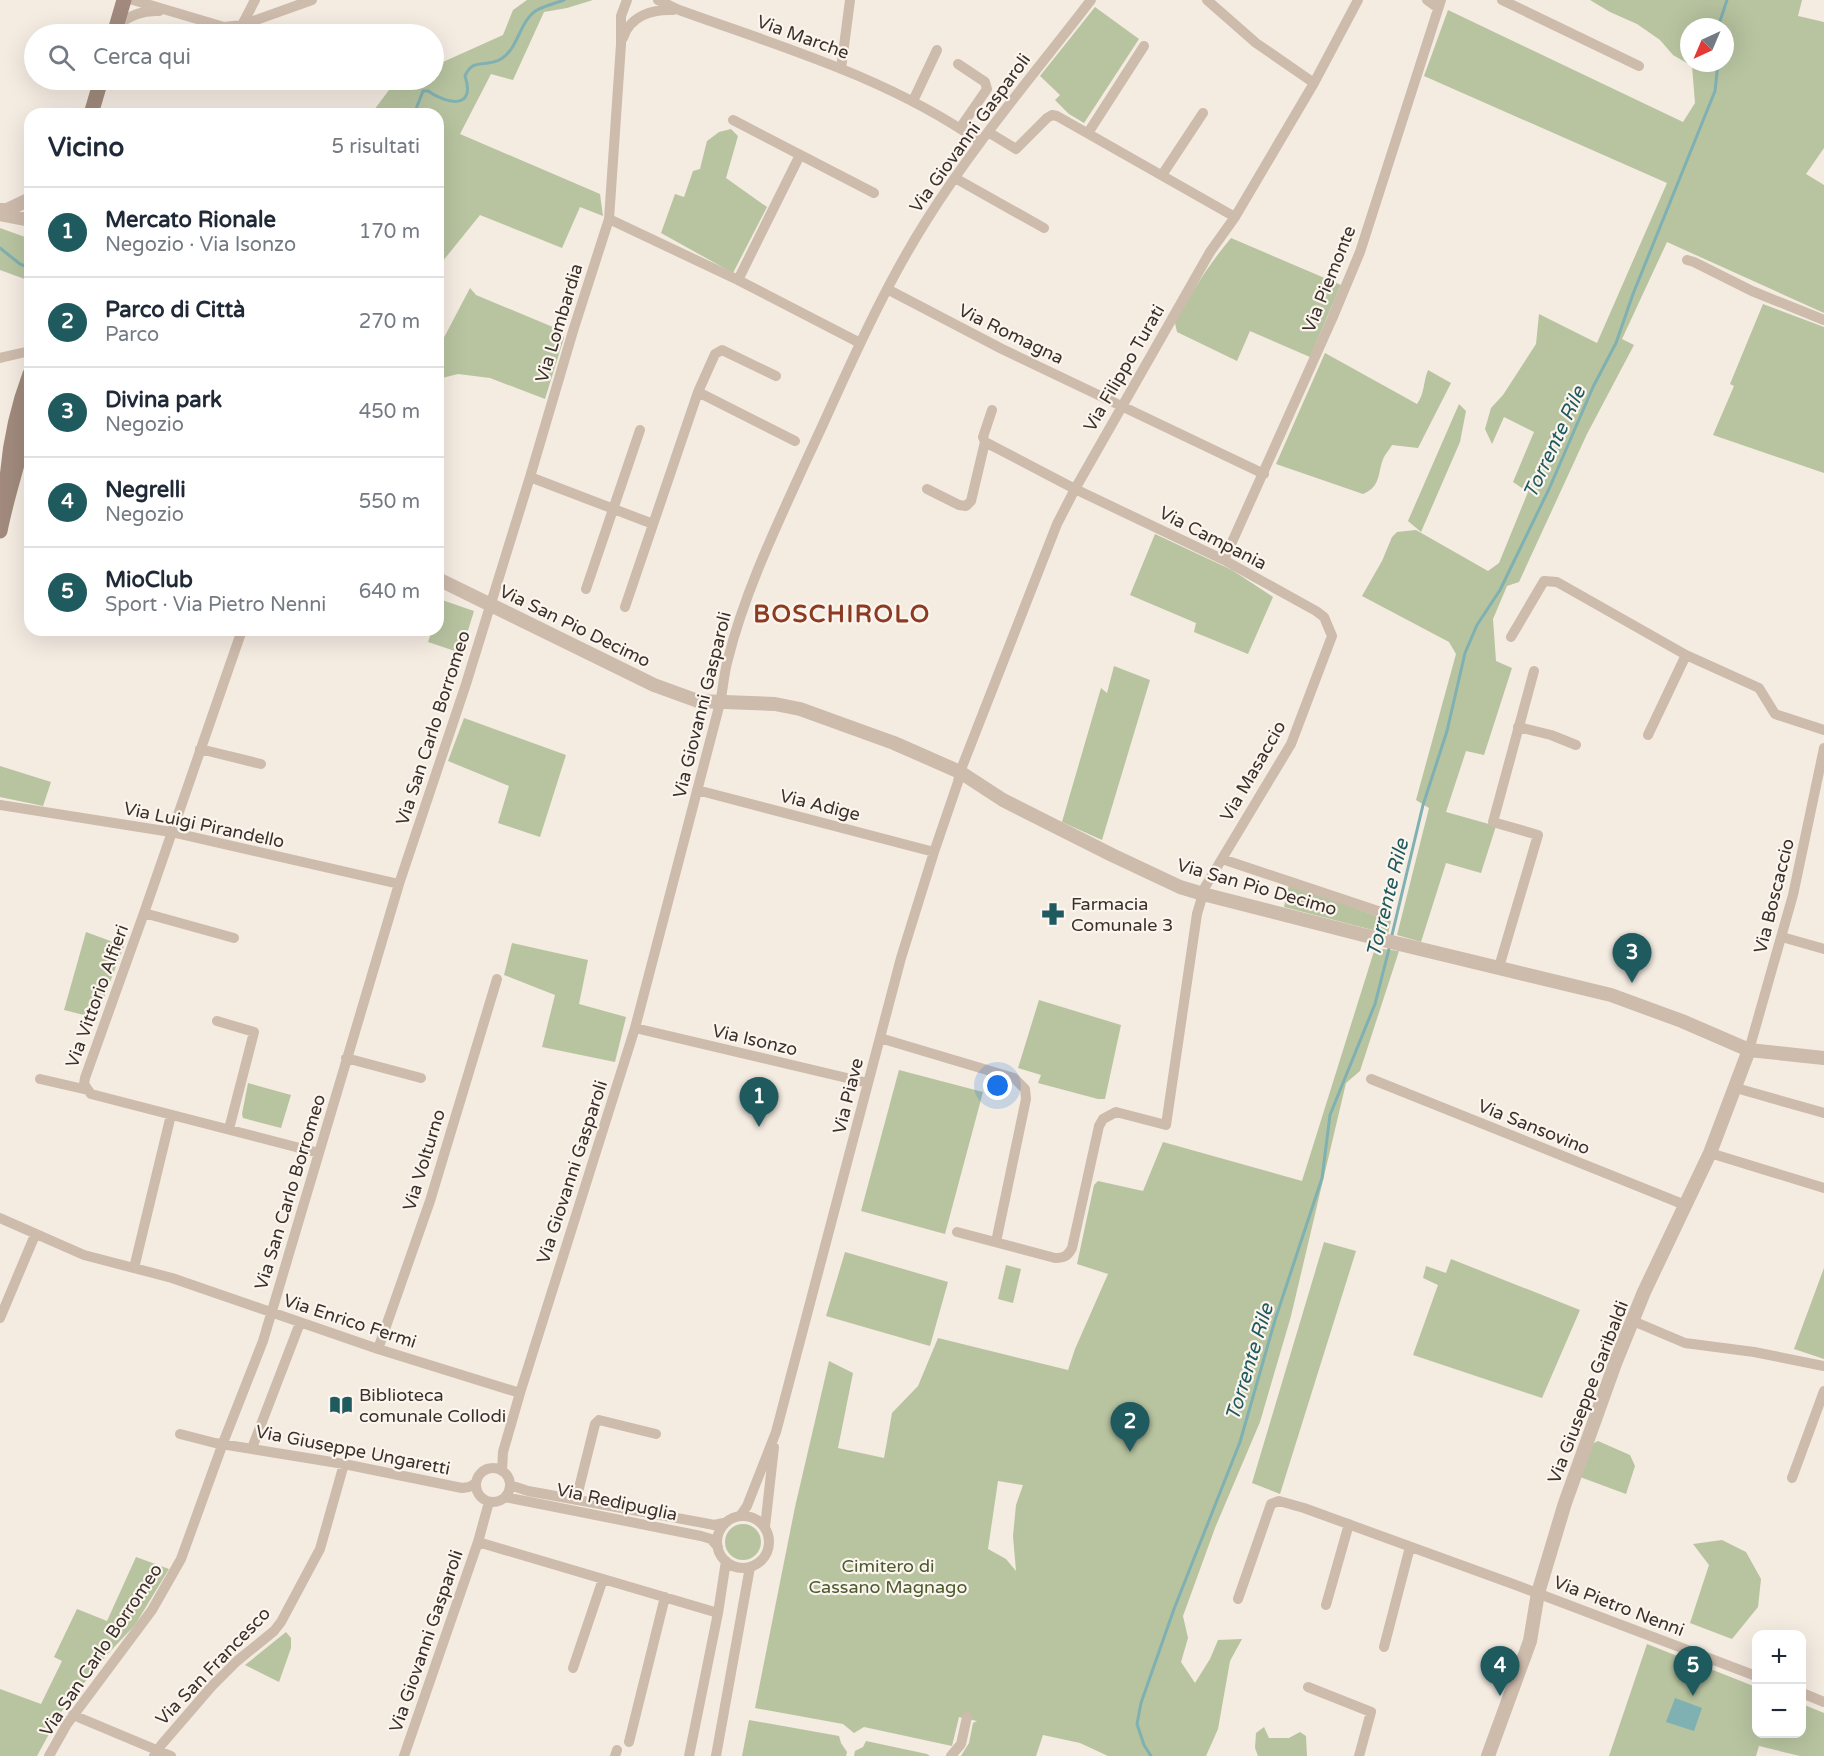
<!DOCTYPE html>
<html lang="it">
<head>
<meta charset="utf-8">
<style>
  :root { --surface:#fff; --page:#f2f2f3; --text:#1f2937; --muted:#747a83; --line:#e0e1e3; --accent:#1f5a5e }
  body { margin:0; font-family:"Varela Round",sans-serif; background:var(--page); color:var(--text) }
  .controls { position:absolute; right:18px; bottom:18px; display:grid; overflow:hidden; border-radius:12px; box-shadow:0 6px 24px #0002 }
  .controls button { width:54px; height:54px; display:grid; place-items:center; padding:0; border:0; border-bottom:2px solid var(--line); background:var(--surface); color:var(--text); font:30px sans-serif }
  .compass { position:absolute; left:1680px; top:18px; width:54px; height:54px; border-radius:50%; background:var(--surface); box-shadow:0 6px 24px #0002; rotate:224deg }
  .you { position:absolute; left:998px; top:1086px; width:21px; height:21px; margin:-15px; border:4px solid #fff; border-radius:50%; background:#1a73e8; box-shadow:0 0 0 9px #1a73e833 }
  .badge { display:grid; place-items:center; width:39px; height:39px; border-radius:50%; background:var(--accent); color:#fff; font-size:20px; font-weight:700 }
  .pin { position:absolute; translate:-50% -50px; filter:drop-shadow(0 2px 3px #0008) }
  .pin::after { content:''; position:absolute; top:32px; width:21px; height:18px; background:inherit; clip-path:polygon(0 0,100% 0,50% 100%) }
  .list { margin:0; padding:0; list-style:none }
  h2 { display:flex; justify-content:space-between; align-items:center; height:78px; margin:0; padding:0 24px; font-size:26px }
  h2 small { font-size:20px; font-weight:400; color:var(--muted) }
  .list li { display:grid; grid-template-columns:39px 1fr auto; gap:18px; align-items:center; box-sizing:border-box; height:90px; padding:0 24px; border-top:2px solid var(--line) }
  .list b { display:block; font-size:22px; white-space:nowrap }
  .list p { margin:0; font-size:20px; white-space:nowrap; color:var(--muted) }
  .list em { font-size:20px; font-style:normal; color:var(--muted) }
  .icon { flex:none; width:33px; height:33px; fill:none; stroke:currentColor; stroke-width:2; stroke-linecap:round; stroke-linejoin:round }
  .map { position:relative; flex:none; width:1824px; height:1756px; overflow:hidden }
  .search { position:absolute; background:var(--surface); box-shadow:0 6px 24px #0002; left:24px; top:24px; width:420px; height:66px; display:flex; align-items:center; gap:15px; box-sizing:border-box; padding:0 21px; border-radius:33px; color:var(--muted); font-size:22px }
  .panel { position:absolute; background:var(--surface); box-shadow:0 6px 24px #0002; left:24px; top:108px; width:420px; height:528px; border-radius:18px }
  .map>svg:first-child { display:block }
</style>
</head>
<body>
<div class="map">
<svg width="1824" height="1756" viewBox="0 0 1824 1756">
  <rect width="100%" height="100%" fill="#f4ebe1"/>
  <path fill="#b8c4a0" fill-rule="evenodd" d="M527,0H593L567,8L544,12L513,80L491,74L460,134L600,194L603,216L580,207L562,248L480,215L438,267V114H371L392,86L405,80H434V66L503,35L513,10Z
    M1590,0H1802L1798,16L1824,22V148L1806,174L1824,185V313L1667,242L1622,339L1634,345L1587,434L1519,582L1507,586L1493,619L1496,661L1512,668L1484,755L1466,751L1446,812L1496,826L1481,873L1446,863L1421,942L1397,935L1429,808L1416,800L1456,654L1449,642L1362,596L1382,561L1392,537L1397,532L1416,530L1488,571L1499,563L1528,492L1513,482L1534,432L1504,417L1492,444L1485,429L1491,408L1503,395L1536,344L1539,314L1597,343L1667,183L1424,76L1448,10L1683,122L1695,103L1692,66L1673,55L1660,40L1637,24L1610,12ZM1689,27H1725V63H1689Z
    M1095,7L1139,39L1084,123L1069,114L1055,100L1060,95L1040,76Z
    M731,129L738,136L726,178L767,207L733,273L661,233L675,194L684,197L693,171L700,169L707,141L719,132Z
    M0,228L25,237L30,242V281L0,270Z
    M1231,238L1341,285L1310,357L1250,331L1237,361L1177,332L1175,323C1191,293 1209,264 1231,238Z
    M470,288L476,295L560,330L564,338L545,399L490,378L458,374L438,379V349Z
    M1763,304L1824,327V473L1713,435L1734,386L1730,384Z
    M1325,353L1417,404C1425,393 1423,382 1428,370L1451,383L1418,448L1392,445C1390,449 1386,453 1384,457C1377,472 1382,486 1363,494L1276,464Z
    M1459,404L1466,411L1460,442L1421,532L1408,521Z
    M1155,534L1232,570L1273,597L1248,654L1194,632L1196,623L1130,595Z
    M442,600L474,611L461,653L428,642L432,630H438V612Z
    M1114,666L1150,680L1102,840L1062,822L1101,688L1107,693Z
    M464,718L566,755L540,837L498,823L509,786L448,761Z
    M0,766L51,782L43,806L0,797Z
    M1289,884L1391,921L1388,934L1284,907Z
    M86,932L124,946L96,1018L64,1010Z
    M512,943L588,960L579,1004L626,1017L615,1062L542,1047L555,995L504,975Z
    M1375,948L1399,951L1360,1071L1346,1083L1291,1316L1260,1422L1215,1528L1183,1616L1188,1638L1181,1662L1195,1683L1210,1659L1218,1640L1242,1639L1230,1661L1218,1729L1206,1756H1108L1080,1743L1043,1735L1036,1756H961L969,1743L973,1723L977,1721L959,1717L952,1746L864,1727L854,1733L843,1724L755,1708L795,1507L829,1361L853,1373L838,1448L884,1458L892,1413L918,1386L938,1338L1068,1370L1075,1349L1108,1274L1077,1264L1094,1185L1098,1181L1143,1191L1163,1142L1302,1181ZM998,1481L1023,1485L1016,1505L1013,1536L1016,1571L1006,1559L988,1549Z
    M1039,1000L1121,1025L1105,1099H1098L1038,1083L1041,1075L1018,1068Z
    M899,1070L983,1092L945,1234L861,1211Z
    M248,1083L291,1095L281,1128L243,1118L242,1114Z
    M1324,1242L1356,1251L1280,1494L1252,1483Z
    M845,1252L948,1282L930,1346L826,1316Z
    M1451,1259L1580,1310L1542,1398L1413,1355L1438,1285L1423,1278L1426,1266L1446,1273Z
    M1006,1265L1021,1269L1013,1303L998,1299Z
    M1824,1268V1359L1794,1349Z
    M1598,1441L1630,1455L1635,1466L1626,1494L1580,1477L1592,1444Z
    M725 1542a18 18 0 1 1 36 0a18 18 0 1 1-36 0Z
    M1722,1540L1746,1552L1761,1579L1758,1607L1732,1639L1690,1623L1709,1565L1693,1544Z
    M136,1557L169,1569L135,1625L104,1658L61,1712L37,1756H0V1689L41,1704L62,1661L54,1657L77,1609L107,1621Z
    M286,1632L291,1638V1648L279,1682L245,1665Z
    M1647,1644L1756,1687V1734H1802V1704L1824,1713V1756H1800L1759,1746L1756,1756H1609Z
    M749,1720L839,1736L841,1743L847,1752L846,1756H742Z
    M1264,1727L1269,1738H1289L1300,1732L1306,1736L1307,1756H1258L1255,1748L1256,1733Z
    M866,1741L927,1754L930,1756H854L855,1751L863,1747Z"/>
  <path fill="#7fb0b2" d="M1675,1698L1702,1708L1694,1731L1666,1722Z"/>
  <g fill="none" stroke-linecap="round" stroke-linejoin="round">
    <path stroke="#7fb0b2" stroke-width="3" d="M1718,27L1727,0
      M414,114L423,91H428C448,105 476,109 465,76C473,57 486,68 501,59C519,48 519,21 537,10C545,6 556,3 564,0
      M0,248L20,264L30,268
      M1391,939L1423,805L1447,731L1465,653L1477,625L1500,590L1516,557L1549,489L1593,387L1616,343L1633,294L1715,91L1718,63
      M1151,1756L1144,1745L1137,1724L1141,1703L1174,1609L1240,1442L1275,1320L1322,1178L1330,1115L1375,1004L1390,945"/>
    <path stroke="#cdbbac" stroke-width="10" d="M133,0L224,27L242,25L312,0
      M658,0L679,10C782,47 889,78 980,142
      M1207,0L1256,43L1314,83
      M1427,0L1438,8
      M1502,0L1639,66
      M117,25C130,16 142,10 159,11
      M242,25L255,0
      M623,38C630,16 652,9 673,10
      M958,64L985,82L987,89L960,128
      M841,69L850,0
      M913,101L937,50
      M733,120L874,193
      M988,132L1016,149L1047,118L1052,115L1057,116L1235,217
      M1088,133L1144,46
      M1162,175L1203,113
      M955,178L1044,228
      M609,219L738,280L860,343
      M1687,260L1694,262L1752,291L1824,320
      M738,280L800,155
      M887,289L1002,349L1264,474
      M0,358L30,351
      M698,392L795,441
      M530,477L653,524
      M927,489L959,505L966,506L971,501L985,442L983,437L992,410
      M1224,560L1332,319L1360,252L1441,0
      M586,589L640,430
      M625,607L698,392L715,354L722,350L776,376
      M1511,637L1544,581L1557,582L1686,655L1759,688L1775,714L1824,730
      M1518,727L1551,735L1576,745
      M1648,735L1686,655
      M200,749L261,764
      M697,790L934,852
      M0,805L171,832L399,884
      M1222,859L1384,913
      M144,913L234,938
      M1782,937L1824,949
      M1499,967L1538,835L1493,822L1534,671
      M217,1021L254,1032L229,1129
      M635,1028L868,1083
      M880,1038L1014,1078L1025,1089L1026,1099L996,1242
      M1749,1050L1793,895L1824,748
      M346,1058L421,1078
      M40,1079L88,1090L91,1094L319,1153
      M1371,1079L1685,1205
      M1736,1088L1824,1113
      M88,1090L84,1084L85,1078L144,913L242,630
      M1710,1153L1824,1188
      M0,1218L84,1255L172,1278L378,1349L520,1393
      M957,1232L1055,1258C1064,1258 1068,1256 1072,1248L1099,1126L1103,1119L1116,1112L1166,1125L1197,914L1205,887L1291,744L1332,636L1324,617L1316,611L1224,560L1075,489L985,442
      M134,1268L171,1115
      M0,1318L35,1235
      M1633,1321L1685,1343L1754,1352L1824,1366
      M378,1349L430,1201L497,979
      M180,1434L215,1443L344,1464L462,1488L469,1487L476,1483
      M252,1448L300,1323
      M476 1485a17 17 0 1 1 34 0a17 17 0 1 1-34 0Z
      M502,1471L503,1452L520,1393L635,1028L720,703C723,689 724,673 728,659C745,591 777,525 806,461C844,380 878,297 926,221C975,143 1035,73 1091,0
      M1792,1478L1824,1391
      M510,1485L528,1491L704,1523L714,1525L724,1523
      M505,1497L701,1536L711,1539L718,1547
      M576,1500L595,1424L599,1420L656,1434
      M740,1516L747,1506L776,1432L901,958L934,852L958,782L960,772L1057,524L1075,489L1210,252L1235,217L1314,83L1358,0
      M717 1542a26 26 0 1 1 52 0a26 26 0 1 1-52 0Z
      M765,1527L774,1447
      M478,1542L718,1613
      M1238,1599L1271,1504L1279,1501L1304,1508L1513,1584L1756,1676
      M1326,1605L1349,1524
      M1384,1647L1410,1547
      M573,1668L603,1579
      M1308,1687L1371,1712L1359,1756
      M1802,1693L1824,1702
      M73,1715L171,1756
      M629,1742L665,1597
      M49,1756L67,1724L152,1610L181,1559L223,1443L263,1341L399,884L466,684L530,477L573,331L609,219L621,44V16L627,0
      M154,1756L162,1744L212,1686L237,1661L274,1631L281,1622L320,1549L344,1464
      M404,1756L478,1542L489,1502
      M615,1756L617,1750
      M689,1756L718,1613L726,1561
      M716,1756L750,1567
      M951,1756L961,1744L967,1717"/>
    <path stroke="#cdbbac" stroke-width="14" d="M0,210H7L30,199
      M0,214L30,220
      M438,579L654,685L698,701L775,704L800,709L894,743L960,772L1003,800L1112,855L1180,887L1203,894L1383,940L1611,995L1682,1021L1749,1050L1824,1058
      M1488,1756L1530,1641L1538,1593L1565,1503L1616,1361L1644,1292L1710,1153L1749,1050"/>
    <path stroke="#a18a7d" stroke-width="15" d="M114,34L124,0
      M91,114L101,80
      M6,500C7,458 15,414 30,374
      M0,531C8,490 23,451 30,409"/>
  </g>
  <defs>
    <g id="pharmacy-bare" transform="scale(1.8)"><path d="M-2-6h4v4h4v4h-4v4h-4v-4h-4v-4h4Z" fill="#1f5a5e" stroke="#fbf5ee" stroke-width="2.5" paint-order="stroke"/></g>
    <g id="library-bare" transform="scale(1.8)"><path d="M-6-4Q-3-5.5-.7-3.5V5Q-3 3-6 4ZM6-4Q3-5.5 .7-3.5V5Q3 3 6 4Z" fill="#1f5a5e" stroke="#fbf5ee" stroke-width="2.5" paint-order="stroke"/></g>
  </defs>
  <g fill-rule="evenodd">
    <use href="#pharmacy-bare" x="1053" y="914"/>
    <use href="#library-bare" x="341" y="1405"/>
  </g>
  <g text-anchor="middle" stroke-width="4.5" stroke-linejoin="round" paint-order="stroke">
    <g font-size="18" fill="#3b302b" stroke="#fbf5ee">
      <text transform="translate(803 37) rotate(20)" y="6">Via Marche</text>
      <text transform="translate(970 133) rotate(-54)" y="6">Via Giovanni Gasparoli</text>
      <text transform="translate(1329 279) rotate(-68)" y="6">Via Piemonte</text>
      <text transform="translate(559 323) rotate(-73)" y="6">Via Lombardia</text>
      <text transform="translate(1011 334) rotate(26)" y="6">Via Romagna</text>
      <text transform="translate(1124 368) rotate(-60)" y="6">Via Filippo Turati</text>
      <text transform="translate(1213 538) rotate(27)" y="6">Via Campania</text>
      <text transform="translate(575 626) rotate(26)" y="6">Via San Pio Decimo</text>
      <text transform="translate(702 705) rotate(-76)" y="6">Via Giovanni Gasparoli</text>
      <text transform="translate(433 728) rotate(-72)" y="6">Via San Carlo Borromeo</text>
      <text transform="translate(1253 771) rotate(-60)" y="6">Via Masaccio</text>
      <text transform="translate(820 805) rotate(14)" y="6">Via Adige</text>
      <text transform="translate(204 825) rotate(12)" y="6">Via Luigi Pirandello</text>
      <text transform="translate(1257 887) rotate(16)" y="6">Via San Pio Decimo</text>
      <text transform="translate(1774 896) rotate(-76)" y="6">Via Boscaccio</text>
      <text transform="translate(97 996) rotate(-70)" y="6">Via Vittorio Alfieri</text>
      <text transform="translate(755 1040) rotate(13)" y="6">Via Isonzo</text>
      <text transform="translate(848 1096) rotate(-76)" y="6">Via Piave</text>
      <text transform="translate(1534 1127) rotate(22)" y="6">Via Sansovino</text>
      <text transform="translate(424 1160) rotate(-73)" y="6">Via Volturno</text>
      <text transform="translate(572 1172) rotate(-72)" y="6">Via Giovanni Gasparoli</text>
      <text transform="translate(290 1192) rotate(-73)" y="6">Via San Carlo Borromeo</text>
      <text transform="translate(350 1321) rotate(18)" y="6">Via Enrico Fermi</text>
      <text transform="translate(1588 1392) rotate(-69)" y="6">Via Giuseppe Garibaldi</text>
      <text transform="translate(353 1450) rotate(11)" y="6">Via Giuseppe Ungaretti</text>
      <text transform="translate(617 1502) rotate(12)" y="6">Via Redipuglia</text>
      <text transform="translate(1619 1606) rotate(21)" y="6">Via Pietro Nenni</text>
      <text transform="translate(426 1641) rotate(-71)" y="6">Via Giovanni Gasparoli</text>
      <text transform="translate(101 1650) rotate(-56)" y="6">Via San Carlo Borromeo</text>
      <text transform="translate(213 1666) rotate(-46)" y="6">Via San Francesco</text>
    </g>
    <g font-size="18" fill="#3b302b" stroke="#fbf5ee" text-anchor="start">
      <text x="1071" y="910">Farmacia<tspan x="1071" dy="21">Comunale 3</tspan></text>
      <text x="359" y="1401">Biblioteca<tspan x="359" dy="21">comunale Collodi</tspan></text>
    </g>
    <g font-size="18" fill="#4a5a2e" stroke="#fbf5ee">
      <text x="888" y="1572">Cimitero di<tspan x="888" dy="21">Cassano Magnago</tspan></text>
    </g>
    <g font-size="20" font-style="italic" fill="#1f5a5e" stroke="#fbf5ee">
      <text transform="translate(1554 442) rotate(-65)" y="7">Torrente Rile</text>
      <text transform="translate(1387 898) rotate(-76)" y="7">Torrente Rile</text>
      <text transform="translate(1249 1362) rotate(-73)" y="7">Torrente Rile</text>
    </g>
    <g font-size="24" font-weight="bold" letter-spacing="1.5" fill="#8c3b22" stroke="#fbf5ee">
      <text x="842" y="622">BOSCHIROLO</text>
    </g>
  </g>
</svg>
<div class="controls">
<button>+</button>
<button>−</button>
</div>
<svg class="compass" viewBox="-18 -18 36 36"><path d="M0-13l5 13h-10z" fill="#e53935"/><path d="M0 13l5-13h-10z" fill="#747a83"/></svg>
<div class="you"></div>
<div class="pin badge" style="left:759px;top:1127px">1</div>
<div class="pin badge" style="left:1130px;top:1452px">2</div>
<div class="pin badge" style="left:1632px;top:983px">3</div>
<div class="pin badge" style="left:1500px;top:1696px">4</div>
<div class="pin badge" style="left:1693px;top:1696px">5</div>
<div class="search"><svg class="icon" aria-label="search" viewBox="0 0 24 24"><circle cx="10" cy="10" r="6"/><path d="M15 15l6 6"/></svg>Cerca qui</div>
<section class="panel">
<h2>Vicino<small>5 risultati</small></h2>
<ul class="list">
<li><span class="badge">1</span><div><b>Mercato Rionale</b><p>Negozio · Via Isonzo</p></div><em>170 m</em></li>
<li><span class="badge">2</span><div><b>Parco di Città</b><p>Parco</p></div><em>270 m</em></li>
<li><span class="badge">3</span><div><b>Divina park</b><p>Negozio</p></div><em>450 m</em></li>
<li><span class="badge">4</span><div><b>Negrelli</b><p>Negozio</p></div><em>550 m</em></li>
<li><span class="badge">5</span><div><b>MioClub</b><p>Sport · Via Pietro Nenni</p></div><em>640 m</em></li>
</ul>
</section>
</div>
</body>
</html>
